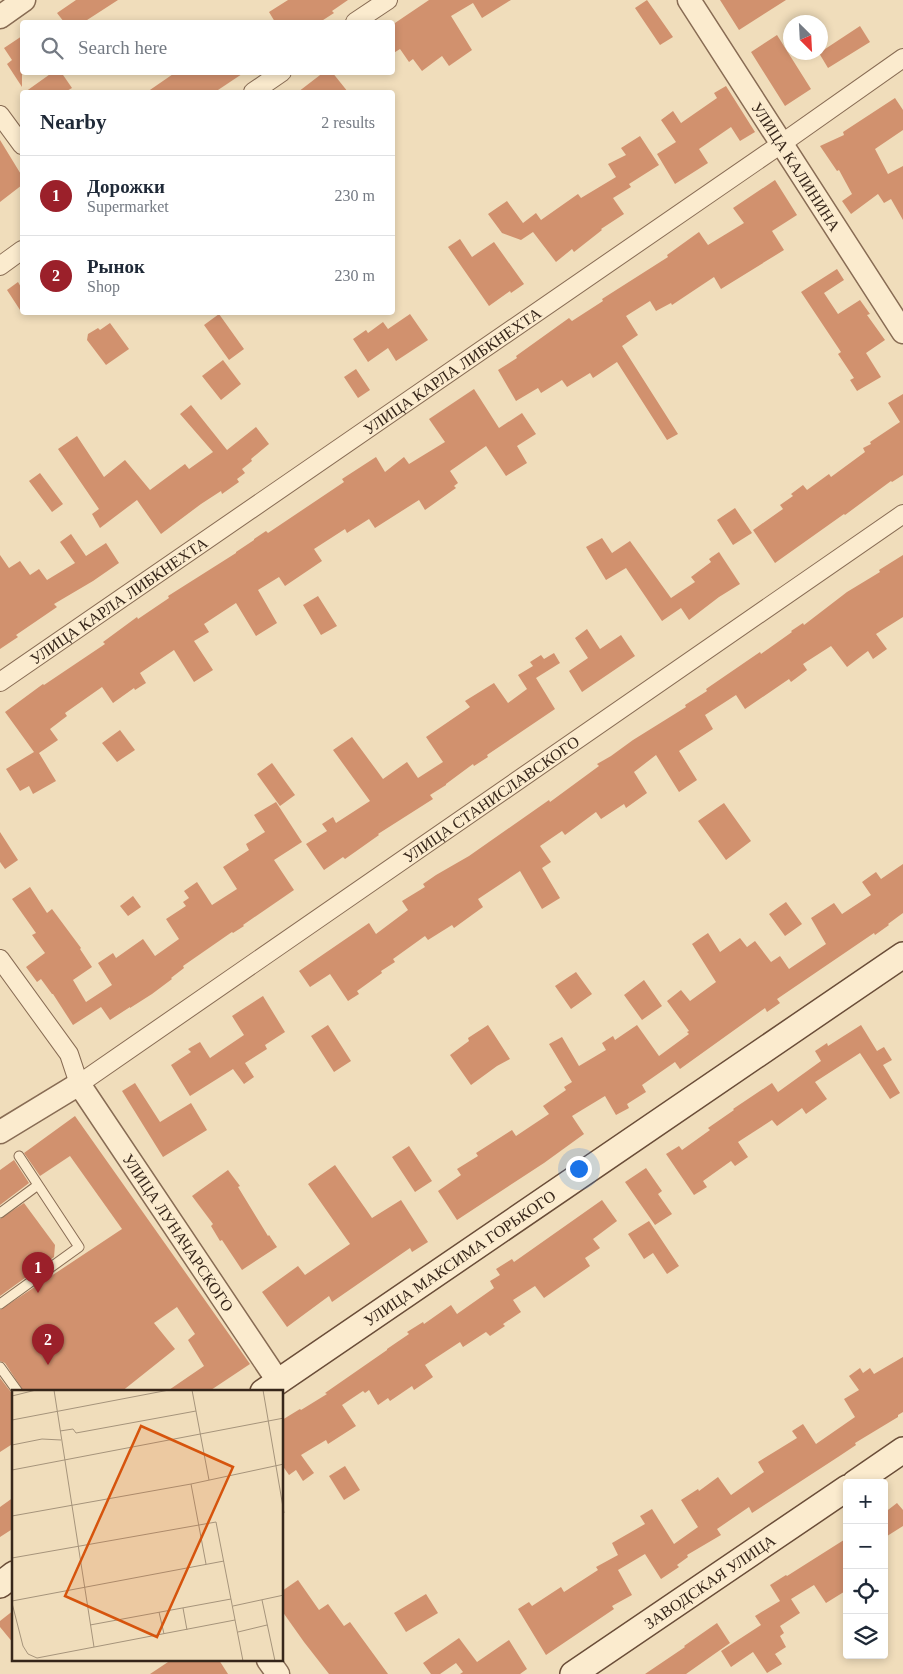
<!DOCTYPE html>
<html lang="en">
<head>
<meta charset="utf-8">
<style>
  :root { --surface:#fff; --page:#f2f2f3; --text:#1f2937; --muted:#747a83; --line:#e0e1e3; --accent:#9b202a }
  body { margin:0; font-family:Georgia,serif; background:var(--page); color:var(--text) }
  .controls { position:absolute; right:15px; bottom:15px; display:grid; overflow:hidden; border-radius:5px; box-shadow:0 2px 8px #0003 }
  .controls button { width:45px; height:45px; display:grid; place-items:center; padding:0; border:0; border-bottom:1px solid var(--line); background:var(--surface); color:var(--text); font:25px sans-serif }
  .compass { position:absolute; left:783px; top:15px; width:45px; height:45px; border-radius:50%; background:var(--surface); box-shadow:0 2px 8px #0003; rotate:156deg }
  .you { position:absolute; left:578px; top:1168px; width:18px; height:18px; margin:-12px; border:4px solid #fff; border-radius:50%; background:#1a73e8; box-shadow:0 0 0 8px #1a73e833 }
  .badge { display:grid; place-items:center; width:32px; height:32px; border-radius:50%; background:var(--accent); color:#fff; font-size:16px; font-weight:700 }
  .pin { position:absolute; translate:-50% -41px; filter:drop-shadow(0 1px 2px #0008) }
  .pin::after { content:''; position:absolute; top:26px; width:18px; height:15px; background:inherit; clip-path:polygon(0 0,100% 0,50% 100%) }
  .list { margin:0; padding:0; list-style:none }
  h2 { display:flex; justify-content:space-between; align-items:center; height:65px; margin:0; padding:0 20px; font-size:21px }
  h2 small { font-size:16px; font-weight:400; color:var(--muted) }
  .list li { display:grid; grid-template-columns:32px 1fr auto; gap:15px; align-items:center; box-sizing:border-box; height:80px; padding:0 20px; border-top:1px solid var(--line) }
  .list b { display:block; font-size:19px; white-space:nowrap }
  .list p { margin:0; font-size:16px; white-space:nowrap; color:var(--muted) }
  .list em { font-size:16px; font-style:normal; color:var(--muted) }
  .icon { flex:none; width:28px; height:28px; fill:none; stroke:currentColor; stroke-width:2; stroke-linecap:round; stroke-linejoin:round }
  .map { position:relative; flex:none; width:903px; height:1674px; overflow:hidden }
  .search { position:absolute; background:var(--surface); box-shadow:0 2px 8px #0003; left:20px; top:20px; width:375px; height:55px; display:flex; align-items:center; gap:12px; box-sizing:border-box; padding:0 18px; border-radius:5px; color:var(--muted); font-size:19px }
  .panel { position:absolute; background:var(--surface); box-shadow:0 2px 8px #0003; left:20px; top:90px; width:375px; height:225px; border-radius:5px }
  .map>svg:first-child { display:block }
</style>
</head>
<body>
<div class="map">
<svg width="903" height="1674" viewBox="0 0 903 1674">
  <rect width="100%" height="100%" fill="#f0ddbb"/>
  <path fill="#d1916e" d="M76,0H118L84,22H64L57,13Z
    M288,0H348L332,11L334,13L320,22H275L269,12Z
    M429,0H511L482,18L473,3L451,16L472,50L449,66L442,56L422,71L413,59L409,62L400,49L392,54V25Z
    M647,0L673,37L660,45L635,8Z
    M720,0H786L739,30Z
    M860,26L870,42L828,68L819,53Z
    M777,35L811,89L785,106L751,52Z
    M22,36V87L7,64L12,60L4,48Z
    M53,72H61L72,88L65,92H25Z
    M176,72H245L215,92H147Z
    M324,72H332L348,92H298Z
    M726,86L755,132L740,141L731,127L699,149L708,163L675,184L657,154L676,142L661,120L673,111L681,123L717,98L714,93Z
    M895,98L903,110V130L875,149L888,174L903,166V220L891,199L884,203L878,194L851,214L842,201L852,194L839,170L837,171L820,146L844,135L843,132Z
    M640,136L659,165L629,184L631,187L613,198L624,214L601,229L602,230L574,252L572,249L556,262L533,232L521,240L502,233L488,214L507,201L523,223L536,213L541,220L578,194L581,198L616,177L608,164L626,155L621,148Z
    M0,140L22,176V185L0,202Z
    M775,180L797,215L772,231L784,250L721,289L714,277L672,305L671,303L656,311L650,301L626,316L638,335L622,346L678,434L667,440L617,362L593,378L590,373L567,387L562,380L541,393L538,388L516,401L498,370L517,358L516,356L569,318L572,321L603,301L602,299L668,257L667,255L699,232L708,245L744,223L733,208Z
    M460,239L472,257L494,242L524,284L511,293L510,291L489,306L448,247Z
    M837,269L844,280L824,293L838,314L860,300L870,314L867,315L885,340L866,353L881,377L857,391L850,380L854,378L838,354L841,352L801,292Z
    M18,282L22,289V313L7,290Z
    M219,314L244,349L229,360L204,325Z
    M410,314L428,340L396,361L388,348L368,362L353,339L366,330L368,333L383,322L388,329Z
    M110,323L129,349L106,365L87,340L88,334L98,328L100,330Z
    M223,360L241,384L221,400L202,376Z
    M356,369L370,390L358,398L344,377Z
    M474,389L499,428L522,413L536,434L517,446L527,463L506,476L486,446L450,471L458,483L454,486L456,488L425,510L419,500L375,528L369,519L347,533L345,529L314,549L322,561L285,586L279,577L258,590L277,623L256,636L236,603L204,624L209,632L194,641L213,670L194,682L174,650L140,673L146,683L135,690L134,688L113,703L102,687L65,713L67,716L50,729L58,740L39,753L56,781L33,794L29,786L20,791L6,769L34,752L5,712L43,684L44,685L105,644L103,642L137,617L138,619L169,598L168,596L236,553V552L254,540V539L266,531L268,533L344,482L342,479L376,457L385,472L404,457L409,464L445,442L429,419Z
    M903,394V475L892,482L891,481L845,515L844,514L775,563L753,530L783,509L780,505L793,496L791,494L803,485L807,490L829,474L831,477L865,452L863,448L871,444L870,442L900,422L888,403Z
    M191,405L227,450L256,427L269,444L251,459L252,461L242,469L245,473L237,479L239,482L222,494L221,491L201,504L161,534L137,500L100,528L92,514L99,509L58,449L77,436L104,477L125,460L150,490L185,464L189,469L213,452L180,414Z
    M40,473L63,504L52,512L29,481Z
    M735,508L752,533L733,545L717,520Z
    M71,534L86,556L106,543L119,563L93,581L54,604L57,607L16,635L18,637L0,649V555L9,568L20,561L30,575L39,569L47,580L75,563L60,542Z
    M602,538L612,553L630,541L671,598L695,582L691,577L711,562L709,559L719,552L740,584L719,597L689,620L681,608L662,621L626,568L606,580L586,547Z
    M903,555V617L876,634L887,649L873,659L868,651L847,667L831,646L803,664L807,670L791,682L789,679L745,709L736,695L705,715L713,729L679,751L697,780L679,792L656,755L634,772L647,793L626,808L624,804L601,819L596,812L565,835L562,831L540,846L551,862L542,868L560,898L542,909L520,871L478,899L483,907L454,928L452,925L428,940L425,936L393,959L395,962L381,971L382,973L357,991L359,994L348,1001L330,974L310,987L299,971L369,923L376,934L408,910L402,901L425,887L423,884L436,875L469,856L549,800L550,802L599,766L597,764L611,756L633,740L686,707L685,705L707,691L706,689L760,652L761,654L792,632L791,631L803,623L804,625L847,592L880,572L879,570Z
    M318,596L337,626L321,635L303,605Z
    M587,629L600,649L621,635L635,656L582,692L569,671L588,658L575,638Z
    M554,653L560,663L536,678L555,709L487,755L488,757L474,766L473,764L446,784V785L430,795L433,799L378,834L379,835L355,852L345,859L343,857L324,870L306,844L327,831L322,824L333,817L336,823L370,801L333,750L352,737L383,779L407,762L418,778L443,762L426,737L470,707L465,701L494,683L508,703L527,689L518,675L533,666L530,662L541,655L544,659Z
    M120,730L135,750L117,762L102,743Z
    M272,763L295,795L280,806L257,774Z
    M276,802L302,842L274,860L294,890L243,925L244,926L233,933L232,932L183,966L184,968L171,978L172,979L152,994L130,1008V1007L110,1020L101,1007L73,1025L53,994H52L41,979L37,982L26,967L45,953L32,935L36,933L12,899L30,887L47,913L52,909L81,948L80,949L92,967L73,980L86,1002L112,985L98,963L113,953L116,958L143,939L155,956L179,939L166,919L186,906L183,902L189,898L184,891L197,882L212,905L237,889L223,867L249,850L246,844L265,832L254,815Z
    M724,803L751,841L726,860L698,821Z
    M0,832L18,860L5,869L0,862Z
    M903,864V913L888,924L889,925L875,935L874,933L777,999L780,1003L767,1012L765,1008L680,1069L675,1062L642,1085L646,1092L627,1104L629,1108L616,1115L605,1096L572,1116L584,1134L544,1163L457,1220L438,1191L461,1175L457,1169L478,1156L476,1153L512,1130L516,1136L549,1114L543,1106L566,1090L564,1087L572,1082L549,1044L562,1037L579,1066L606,1050L602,1043L613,1036L615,1040L637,1025L659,1056L689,1034L687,1032L689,1031L667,1001L681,990L690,1001L716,982L692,944L708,933L720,952L740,938L747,947L755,941L771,962L780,956L789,969L826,944L811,918L834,903L842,914L871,895L862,882L876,872L881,879Z
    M133,896L141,907L128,916L120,906Z
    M786,902L802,924L785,936L769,914Z
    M576,972L592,994L571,1009L555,986Z
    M644,980L662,1006L642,1020L624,995Z
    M263,996L285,1032L265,1045L267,1049L245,1063L254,1077L244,1084L233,1069L190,1096L171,1065L191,1052L188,1049L200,1042L210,1058L244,1035L232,1016Z
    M328,1025L351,1061L334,1072L311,1036Z
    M488,1025L510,1059L497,1066L471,1085L450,1055L469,1041L468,1038Z
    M861,1025L877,1051L884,1047L892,1060L883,1065L900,1093L890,1099L860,1053L815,1082L827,1099L806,1114L802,1108L777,1126L772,1120L738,1142L748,1157L735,1166L731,1161L703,1181L707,1187L694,1195L666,1154L679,1146L682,1150L710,1130L708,1128L734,1110L733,1109L772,1083L778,1092L821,1061L815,1051L827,1043L828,1046Z
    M135,1083L160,1122L191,1103L207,1130L163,1157L122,1091Z
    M75,1116L250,1364L208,1392H166L204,1366L188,1340L195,1334L177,1307L154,1323L175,1349L121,1392H24L5,1363L0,1361V1310L122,1229L70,1156L40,1176L24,1153Z
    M409,1146L432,1181L415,1192L392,1157Z
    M14,1160L29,1183L0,1205V1170Z
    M335,1165L372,1218L401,1200L428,1242L412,1252L410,1248L332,1302L329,1296L287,1327L262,1292L298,1266L305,1275L350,1244L308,1184Z
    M646,1168L662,1191L658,1194L672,1214L655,1225L625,1182Z
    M228,1170L240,1186L238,1187L268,1236L269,1235L277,1247L242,1270L222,1240L220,1241L211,1226L213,1224L192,1196Z
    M602,1200L617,1221L593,1239L600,1248L585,1258L590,1266L544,1298L535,1286L513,1300L521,1312L503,1324L505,1326L490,1336L486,1332L463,1347L460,1342L425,1365L433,1377L414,1390L412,1386L390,1401L388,1398L378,1405L369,1390L365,1393L363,1391L342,1405L356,1426L328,1444L326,1440L301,1455L314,1473L303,1481L296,1470L289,1475L282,1465V1420L300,1409L301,1410L327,1394L325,1393L387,1350V1349L409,1334L407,1332L423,1322L424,1324L451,1305L457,1314L494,1288L490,1281L500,1275L496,1269L512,1259L514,1262Z
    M24,1203L55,1245L54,1257L0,1296V1219Z
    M649,1221L679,1266L667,1274L653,1253L644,1259L628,1234Z
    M903,1357V1412L898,1415V1417L855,1443L856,1445L838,1457L752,1513L749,1507L717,1529L721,1535L687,1555L688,1557L677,1565L679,1567L661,1579L645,1554L618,1570L632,1595L612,1606L614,1609L546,1655L518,1609L529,1602L532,1606L561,1587L564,1592L598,1570L596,1567L618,1555L612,1543L645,1524L640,1516L652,1509L674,1544L698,1527L681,1500L698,1489L699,1491L718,1477L731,1495L764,1472L758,1462L797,1438L792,1431L803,1424L816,1444L855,1417L844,1399L859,1390L849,1376L860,1368L863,1373L870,1368L874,1374Z
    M0,1378L14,1396V1443L0,1452Z
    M345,1466L360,1490L344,1500L329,1476Z
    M14,1497V1528L0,1537V1507Z
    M897,1503L903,1510V1526L884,1538V1513Z
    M847,1538V1590L826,1603L814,1585L791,1599L800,1613L780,1626L784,1633L780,1636L786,1647L775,1654L782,1664L767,1673L753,1652L731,1667L721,1651L761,1625L755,1616L780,1601L770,1585L786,1575L787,1576Z
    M298,1580L319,1610L328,1604L344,1626L350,1622L388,1674H329L304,1642L282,1611V1591Z
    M426,1594L438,1613L406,1632L394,1613Z
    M14,1610V1644L0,1627V1621Z
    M717,1623L730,1643L686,1674H645L685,1647L684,1646Z
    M459,1638L477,1662L509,1640L527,1669L520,1674H460L463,1672L456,1663L440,1674H431L423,1663Z
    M171,1660H219L228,1674H150Z"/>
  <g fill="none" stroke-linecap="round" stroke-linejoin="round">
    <g stroke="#886c54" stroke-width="11">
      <path id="service" d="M0,1213L38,1185
        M0,1304L79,1247L19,1156
        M0,1367L18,1392"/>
    </g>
    <g stroke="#886c54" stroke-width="20">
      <g id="minor">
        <path d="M355,22L388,0"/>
        <path d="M253,92L282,72"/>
        <path d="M0,115L22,145"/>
        <path d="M0,266L22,250"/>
        <path id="s1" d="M0,682L781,144L903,58"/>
        <path id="s2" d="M0,959L69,1054L79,1084L903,514"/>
      </g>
    </g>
    <g stroke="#886c54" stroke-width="25">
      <g id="tertiary">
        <path id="s3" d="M689,0L903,332"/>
        <path d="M0,17L24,0"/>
        <path id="s4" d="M0,1132L79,1084L278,1381"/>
        <path d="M268,1660L278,1674"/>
      </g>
    </g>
    <g stroke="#6a4d38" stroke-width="28">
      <g id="secondary">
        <path id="s5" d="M263,1392L903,955"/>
        <path d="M855,1483L903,1450"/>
        <path d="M0,1585L14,1574"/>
        <path id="s6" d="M573,1674L847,1488"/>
      </g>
    </g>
    <use href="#service" stroke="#fbebce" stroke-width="9"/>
    <use href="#minor" stroke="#fbebce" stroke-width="18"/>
    <use href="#tertiary" stroke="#fbebce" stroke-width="22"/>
    <use href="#secondary" stroke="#fbebce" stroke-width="25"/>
  </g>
  <g text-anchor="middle" stroke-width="4.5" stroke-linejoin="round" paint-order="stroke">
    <g font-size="16" fill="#36261a" stroke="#f7e8cb">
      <text dy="6" stroke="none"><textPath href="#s3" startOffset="198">УЛИЦА КАЛИНИНА</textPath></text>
      <text dy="6" stroke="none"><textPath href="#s1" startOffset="549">УЛИЦА КАРЛА ЛИБКНЕХТА</textPath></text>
      <text dy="6" stroke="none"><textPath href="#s1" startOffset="144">УЛИЦА КАРЛА ЛИБКНЕХТА</textPath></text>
      <text dy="6" stroke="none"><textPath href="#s2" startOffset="650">УЛИЦА СТАНИСЛАВСКОГО</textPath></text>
      <text dy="6" stroke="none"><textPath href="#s4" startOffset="271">УЛИЦА ЛУНАЧАРСКОГО</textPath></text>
      <text dy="6" stroke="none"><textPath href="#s5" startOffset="238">УЛИЦА МАКСИМА ГОРЬКОГО</textPath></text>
      <text dy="6" stroke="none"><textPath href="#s6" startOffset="165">ЗАВОДСКАЯ УЛИЦА</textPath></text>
    </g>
  </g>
  <g transform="translate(12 1390)">
    <rect width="271" height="271" fill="#f0ddbb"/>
    <path fill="none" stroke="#a6947b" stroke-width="1" d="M42,0L82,257M180,0L197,90M251,0L272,123M0,6L24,0M0,30L157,0M48,41L61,39L64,43L184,21M0,55L30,49L49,50M0,80L272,28M179,94L194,174M0,126L179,94L272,74M0,168L204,132L231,271M250,210L263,271M0,211L212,171M0,213L11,256L16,264L25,268L223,230M221,216L272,205M171,218L175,240M147,222L152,244M78,235L219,209M226,242L255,235"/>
    <path fill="#d6540d" fill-opacity="0.15" stroke="#d6540d" stroke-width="2.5" d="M129,36L221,77L145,247L53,206Z"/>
    <rect width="271" height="271" fill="none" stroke="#36261a" stroke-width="2.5"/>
  </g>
</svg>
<div class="controls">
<button>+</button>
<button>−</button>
<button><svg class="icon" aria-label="locate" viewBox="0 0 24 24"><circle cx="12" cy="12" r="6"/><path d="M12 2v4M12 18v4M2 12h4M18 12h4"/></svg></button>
<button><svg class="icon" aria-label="layers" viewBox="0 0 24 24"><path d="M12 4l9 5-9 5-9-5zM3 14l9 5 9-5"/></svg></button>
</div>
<svg class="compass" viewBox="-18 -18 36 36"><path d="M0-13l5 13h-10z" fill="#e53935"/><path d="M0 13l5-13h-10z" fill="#747a83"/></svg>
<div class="you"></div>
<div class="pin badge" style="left:38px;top:1293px">1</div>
<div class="pin badge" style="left:48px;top:1365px">2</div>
<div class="search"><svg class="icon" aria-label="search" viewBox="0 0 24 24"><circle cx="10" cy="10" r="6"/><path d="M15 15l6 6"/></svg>Search here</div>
<section class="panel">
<h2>Nearby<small>2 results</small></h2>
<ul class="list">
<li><span class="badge">1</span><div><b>Дорожки</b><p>Supermarket</p></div><em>230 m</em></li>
<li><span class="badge">2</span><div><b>Рынок</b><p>Shop</p></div><em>230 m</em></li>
</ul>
</section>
</div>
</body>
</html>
